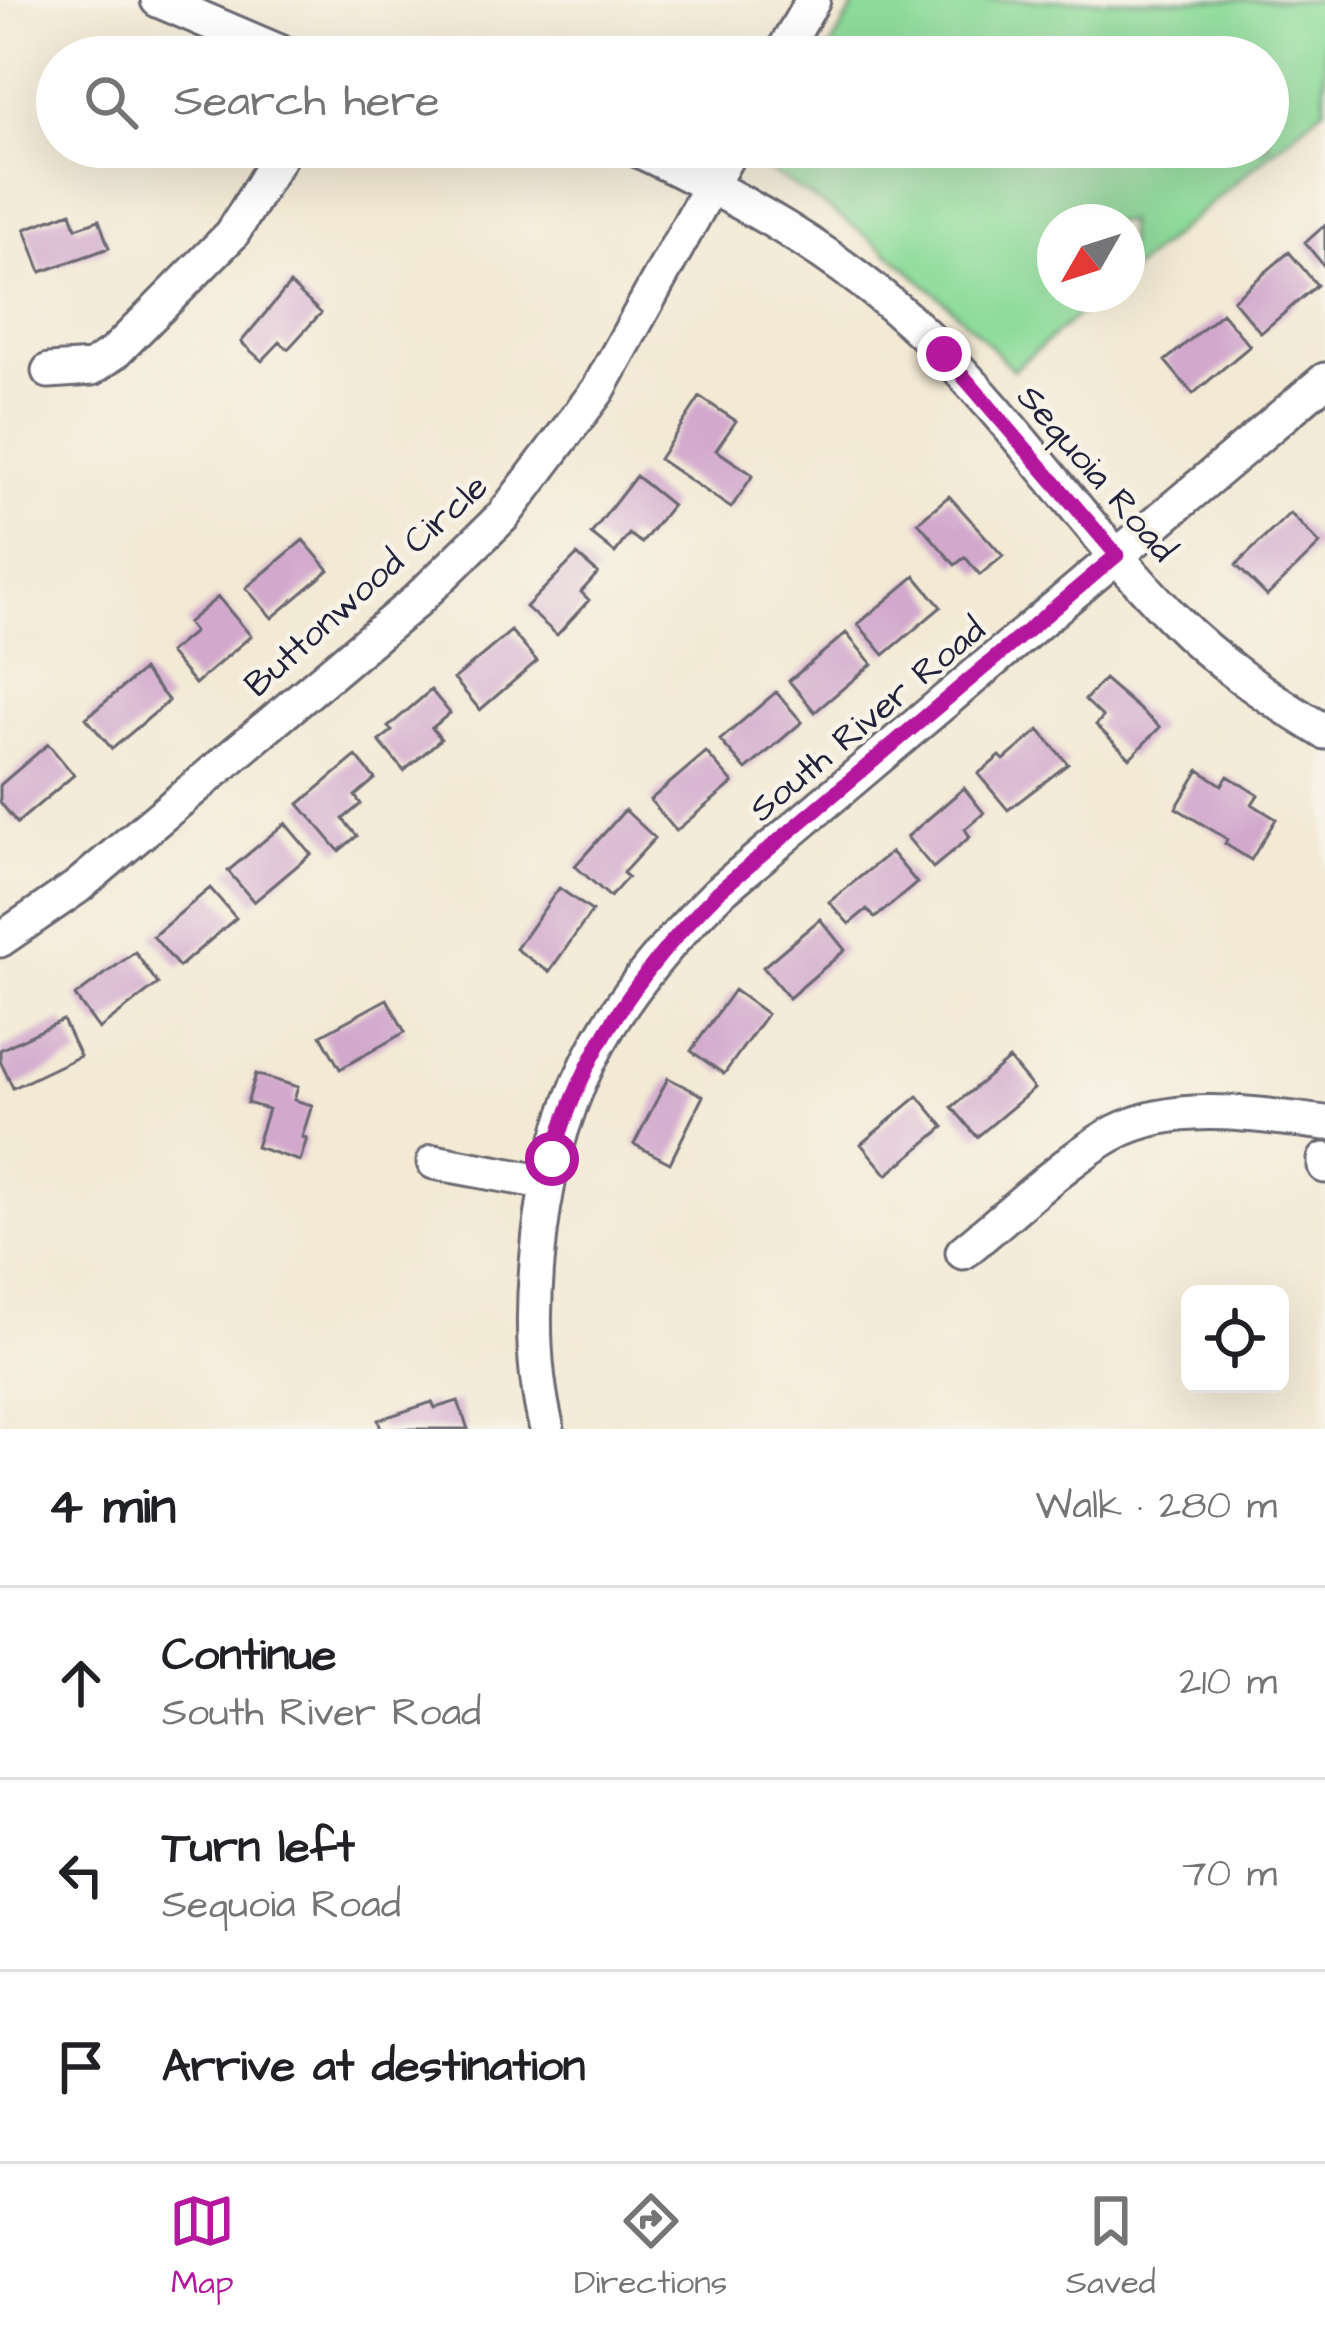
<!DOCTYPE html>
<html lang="en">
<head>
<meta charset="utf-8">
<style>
  :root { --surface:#fff; --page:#f6f6f6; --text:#202124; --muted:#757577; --line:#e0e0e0; --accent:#b5179e }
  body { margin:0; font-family:"Architects Daughter",sans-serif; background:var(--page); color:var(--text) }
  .controls { position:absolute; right:36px; bottom:36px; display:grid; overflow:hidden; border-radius:18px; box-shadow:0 12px 48px #0002 }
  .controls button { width:108px; height:108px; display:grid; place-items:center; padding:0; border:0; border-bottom:3px solid var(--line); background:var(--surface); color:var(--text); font:60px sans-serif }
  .compass { position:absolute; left:1037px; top:204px; width:108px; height:108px; border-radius:50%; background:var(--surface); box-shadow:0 12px 48px #0002; rotate:231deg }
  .stop { position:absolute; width:36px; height:36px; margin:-27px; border:9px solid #b5179e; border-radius:50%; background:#fff }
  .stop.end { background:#b5179e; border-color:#fff; box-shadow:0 3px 12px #0008 }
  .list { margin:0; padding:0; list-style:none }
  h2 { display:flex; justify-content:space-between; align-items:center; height:156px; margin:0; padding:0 48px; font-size:51px }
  h2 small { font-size:39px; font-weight:400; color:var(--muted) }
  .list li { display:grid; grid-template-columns:78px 1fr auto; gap:36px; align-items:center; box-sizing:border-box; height:192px; padding:0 48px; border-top:3px solid var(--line) }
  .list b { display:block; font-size:45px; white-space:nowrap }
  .list p { margin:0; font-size:39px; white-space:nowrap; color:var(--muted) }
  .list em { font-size:39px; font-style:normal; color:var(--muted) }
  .icon { flex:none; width:66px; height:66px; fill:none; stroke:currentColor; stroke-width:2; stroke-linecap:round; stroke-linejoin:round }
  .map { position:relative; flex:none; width:1325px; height:1429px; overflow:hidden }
  .search { position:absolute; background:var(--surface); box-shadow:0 12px 48px #0002; left:36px; right:36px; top:36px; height:132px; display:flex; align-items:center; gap:30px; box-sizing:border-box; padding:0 42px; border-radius:66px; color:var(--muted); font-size:45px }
  .sheet { height:732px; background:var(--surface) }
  nav { display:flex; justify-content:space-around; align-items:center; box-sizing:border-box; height:168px; border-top:3px solid var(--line); background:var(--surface); font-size:33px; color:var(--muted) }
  nav a { display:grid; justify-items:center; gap:6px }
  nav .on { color:var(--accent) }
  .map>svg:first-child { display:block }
</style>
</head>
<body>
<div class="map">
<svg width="1325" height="1429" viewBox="0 0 1325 1429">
  <rect width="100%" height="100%" fill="#f7f3e8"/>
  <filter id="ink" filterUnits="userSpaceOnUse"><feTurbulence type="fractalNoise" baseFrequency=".00833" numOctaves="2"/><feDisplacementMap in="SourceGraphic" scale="24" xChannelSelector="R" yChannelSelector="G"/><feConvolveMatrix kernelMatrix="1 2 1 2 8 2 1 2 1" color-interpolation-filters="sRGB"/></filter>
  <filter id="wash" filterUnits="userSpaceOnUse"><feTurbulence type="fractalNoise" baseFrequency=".004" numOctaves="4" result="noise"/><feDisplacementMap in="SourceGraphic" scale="48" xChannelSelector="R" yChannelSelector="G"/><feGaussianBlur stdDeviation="2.7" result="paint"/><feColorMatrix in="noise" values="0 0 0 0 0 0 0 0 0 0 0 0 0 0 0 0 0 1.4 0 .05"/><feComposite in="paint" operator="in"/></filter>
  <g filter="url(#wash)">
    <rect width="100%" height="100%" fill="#f3e9d4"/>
    <path fill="#8ddc9a" stroke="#587f6a" stroke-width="3" d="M858,0H1325V107L1127,274V222H1055V294H1103L1013,370C940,291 857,221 763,168L775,147H1268V57H825Z"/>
    <g id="blocks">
      <path fill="#d2a9cd" d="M71,212L76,228L99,220L109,248L41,272L25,229Z
        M1325,225V267L1305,243Z
        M1289,252L1317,285L1261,333L1233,300Z
        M290,284L321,313L288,349L280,342L262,361L241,342Z
        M1222,313L1250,346L1193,394L1165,361Z
        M700,397L736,421L716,450L753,475L731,508L659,459Z
        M636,476L672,505L642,543L629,534L615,553L591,534Z
        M949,496L1003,556L980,575L965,557L955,565L918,522Z
        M1290,513L1320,544L1267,596L1236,565Z
        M303,540L329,570L272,618L246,588Z
        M577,555L598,573L581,592L589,600L557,635L526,607Z
        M915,576L941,607L884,655L858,624Z
        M218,597L251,636L195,684L169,653L194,632L187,623Z
        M511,631L537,661L480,710L454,679Z
        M846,633L872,664L815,712L789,681Z
        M143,670L169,701L112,749L86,718Z
        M1104,679L1160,727L1130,758L1096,725L1103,717L1085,700Z
        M431,690L450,713L432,728L441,739L404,771L379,741L392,731L388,727Z
        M776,692L802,722L746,770L720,740Z
        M1039,730L1068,764L1008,810L978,774L1000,756L1004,760Z
        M48,744L74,775L17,823L0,802V785Z
        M706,752L733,783L676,831L650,800Z
        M356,756L375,779L355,796L361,804L343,819L357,836L339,851L299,804Z
        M1199,770L1222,785L1228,776L1258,795L1252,804L1276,819L1251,860L1225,844L1227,839L1176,808Z
        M964,788L984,813L965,829L970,837L933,868L907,837Z
        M625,810L655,838L623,873L628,877L610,897L575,866Z
        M285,823L311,854L254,902L228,871Z
        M891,852L917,883L875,918L867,909L849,924L829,902Z
        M210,888L236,918L179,967L153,936Z
        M559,888L592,911L549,972L516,949Z
        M820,919L845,950L789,998L763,967Z
        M135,952L158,984L99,1029L75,996Z
        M734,990L767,1014L724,1074L691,1051Z
        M387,999L405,1032L340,1069L321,1035Z
        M63,1020L80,1056L13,1088L0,1061V1050Z
        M1009,1059L1034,1089L977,1137L952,1107Z
        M256,1074L298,1087L294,1100L312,1105L302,1137L307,1138L300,1161L256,1147L268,1109L247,1103Z
        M668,1078L703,1096L670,1163L634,1144Z
        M918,1096L944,1127L887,1175L861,1144Z
        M458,1401L468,1429H381L378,1420L432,1402L435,1408Z"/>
    </g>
  </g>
  <g filter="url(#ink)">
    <use href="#blocks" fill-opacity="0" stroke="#6b6871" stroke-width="3"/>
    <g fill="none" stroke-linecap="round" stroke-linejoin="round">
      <g stroke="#6b6871" stroke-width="39">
        <path id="minor" d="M158,0L291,57
          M780,57L813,0
          M632,147C736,196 841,254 924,334C1014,421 1084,527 1172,617C1217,663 1270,699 1325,732
          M49,371L92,368L115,352L232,234L285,147
          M0,940L77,887L415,602L503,516L598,390L732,147
          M1325,1160V1166
          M434,1162L548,1183
          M963,1252C1007,1217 1068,1157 1116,1132C1179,1100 1258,1115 1325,1123
          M547,1429C533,1374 532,1320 537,1264C549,1104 605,1003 718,893L1325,380"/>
      </g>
      <use href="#minor" stroke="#fff" stroke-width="33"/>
    </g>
  </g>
  <g fill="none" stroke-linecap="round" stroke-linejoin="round" filter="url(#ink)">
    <path stroke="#b5179e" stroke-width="15" d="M552,1159C583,1051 639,971 718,892L1117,555L944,354"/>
  </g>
  <g text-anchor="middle" stroke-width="9" stroke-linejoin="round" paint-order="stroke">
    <g font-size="36" fill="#22223b" stroke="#f7f3e8">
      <text transform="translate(1098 472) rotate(49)" y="13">Sequoia Road</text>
      <text transform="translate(365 584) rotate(-42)" y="13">Buttonwood Circle</text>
      <text transform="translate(866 718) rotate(-40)" y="13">South River Road</text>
    </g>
  </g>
</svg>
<div class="controls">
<button><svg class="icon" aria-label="locate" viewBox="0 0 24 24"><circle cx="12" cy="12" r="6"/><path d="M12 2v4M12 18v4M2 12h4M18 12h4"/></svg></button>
</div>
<svg class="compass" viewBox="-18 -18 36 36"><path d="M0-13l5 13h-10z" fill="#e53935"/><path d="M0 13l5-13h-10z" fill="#757577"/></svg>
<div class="stop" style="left:552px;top:1159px"></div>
<div class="stop end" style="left:944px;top:354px"></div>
<div class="search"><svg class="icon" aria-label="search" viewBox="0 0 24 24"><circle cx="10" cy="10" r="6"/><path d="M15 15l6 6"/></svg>Search here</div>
</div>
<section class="sheet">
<h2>4 min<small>Walk · 280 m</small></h2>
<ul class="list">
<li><svg class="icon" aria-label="ahead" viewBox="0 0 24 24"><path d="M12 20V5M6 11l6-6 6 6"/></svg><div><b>Continue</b><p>South River Road</p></div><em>210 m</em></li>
<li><svg class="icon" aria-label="left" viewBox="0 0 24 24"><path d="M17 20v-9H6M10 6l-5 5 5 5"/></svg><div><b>Turn left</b><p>Sequoia Road</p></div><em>70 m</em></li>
<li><svg class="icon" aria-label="arrive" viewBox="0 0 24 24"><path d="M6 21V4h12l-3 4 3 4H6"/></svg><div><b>Arrive at destination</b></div></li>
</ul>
</section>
<nav>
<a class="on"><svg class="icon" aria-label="map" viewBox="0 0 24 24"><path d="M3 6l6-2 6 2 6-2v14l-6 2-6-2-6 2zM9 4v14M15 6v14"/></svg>Map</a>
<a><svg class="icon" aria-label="directions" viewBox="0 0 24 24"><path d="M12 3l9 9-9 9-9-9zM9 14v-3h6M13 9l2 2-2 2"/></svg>Directions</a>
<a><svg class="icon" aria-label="saved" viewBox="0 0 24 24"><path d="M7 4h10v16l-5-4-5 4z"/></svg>Saved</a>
</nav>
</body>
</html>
